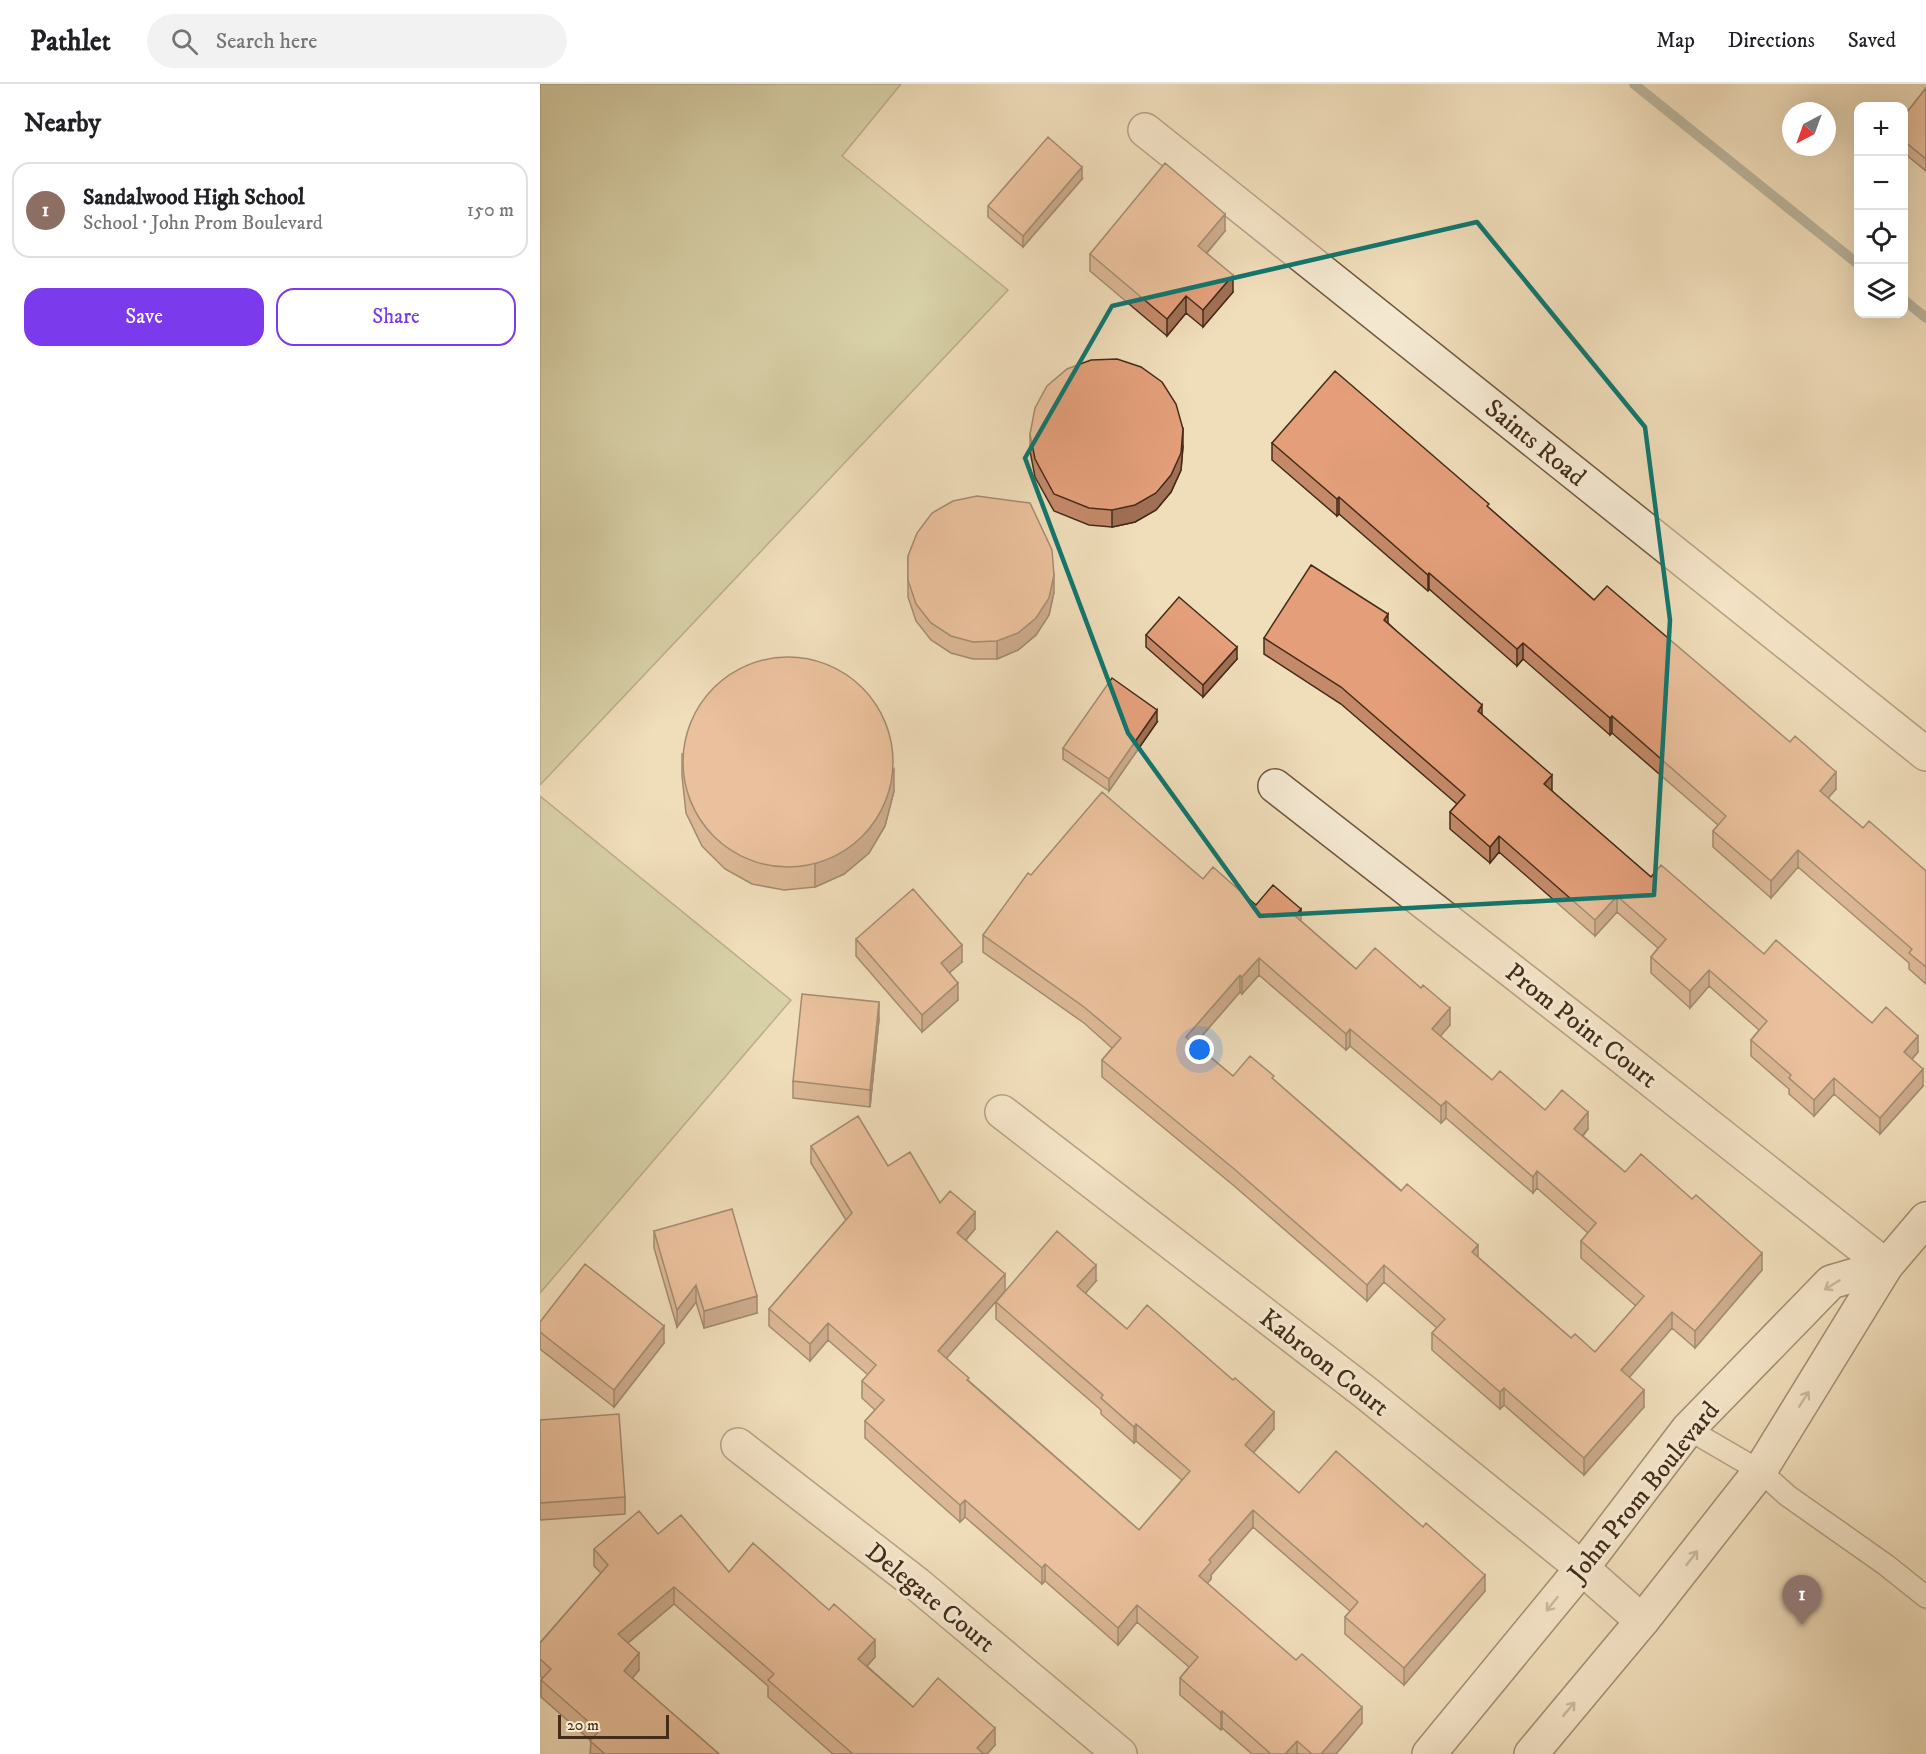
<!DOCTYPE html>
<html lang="en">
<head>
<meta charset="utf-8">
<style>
  :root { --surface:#fff; --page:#f2f2f2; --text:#202124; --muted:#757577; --line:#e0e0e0; --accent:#7c3aed }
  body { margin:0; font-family:"IM FELL DW Pica",serif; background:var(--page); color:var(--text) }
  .controls { position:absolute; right:18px; top:18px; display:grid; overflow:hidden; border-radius:12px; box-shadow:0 6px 24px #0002 }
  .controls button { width:54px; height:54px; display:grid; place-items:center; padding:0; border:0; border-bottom:2px solid var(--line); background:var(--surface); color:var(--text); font:30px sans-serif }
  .compass { position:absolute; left:1242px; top:18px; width:54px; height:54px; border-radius:50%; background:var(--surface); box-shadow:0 6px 24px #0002; rotate:221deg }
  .scale { position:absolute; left:18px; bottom:15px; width:111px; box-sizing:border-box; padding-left:6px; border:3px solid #442c19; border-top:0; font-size:16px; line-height:21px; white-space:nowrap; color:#442c19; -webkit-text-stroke:4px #f5e9d2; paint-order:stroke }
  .you { position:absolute; left:660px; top:966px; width:21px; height:21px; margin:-15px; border:4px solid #fff; border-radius:50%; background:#1a73e8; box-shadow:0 0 0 9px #1a73e833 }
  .badge { display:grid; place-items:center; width:39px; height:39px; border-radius:50%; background:var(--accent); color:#fff; font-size:20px; font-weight:700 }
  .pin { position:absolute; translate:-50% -50px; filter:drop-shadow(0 2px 3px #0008) }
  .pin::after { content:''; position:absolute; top:32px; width:21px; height:18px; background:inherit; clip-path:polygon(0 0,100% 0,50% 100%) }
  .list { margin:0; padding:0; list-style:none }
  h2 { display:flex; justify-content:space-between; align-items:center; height:78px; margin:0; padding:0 24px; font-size:26px }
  h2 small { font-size:20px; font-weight:400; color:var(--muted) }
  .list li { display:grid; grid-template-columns:39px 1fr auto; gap:18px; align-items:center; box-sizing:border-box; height:96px; margin:0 12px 12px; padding:0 12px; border:2px solid var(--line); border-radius:18px }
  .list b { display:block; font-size:22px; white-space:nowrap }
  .list p { margin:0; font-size:20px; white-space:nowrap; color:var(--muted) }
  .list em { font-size:20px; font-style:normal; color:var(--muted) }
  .actions { display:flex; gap:12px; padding:18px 24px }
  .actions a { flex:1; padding:14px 0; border:2px solid var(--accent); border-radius:18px; text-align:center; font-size:21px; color:var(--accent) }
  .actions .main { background:var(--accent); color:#fff }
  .icon { flex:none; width:33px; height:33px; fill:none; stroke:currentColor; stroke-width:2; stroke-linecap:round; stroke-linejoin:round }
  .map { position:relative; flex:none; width:1386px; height:1670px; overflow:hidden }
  header { display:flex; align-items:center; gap:36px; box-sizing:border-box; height:84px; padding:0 30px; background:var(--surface); border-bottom:2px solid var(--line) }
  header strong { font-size:28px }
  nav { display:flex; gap:33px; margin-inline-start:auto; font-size:21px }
  .search { width:420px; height:54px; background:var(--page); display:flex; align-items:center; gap:15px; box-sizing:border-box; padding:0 21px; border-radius:33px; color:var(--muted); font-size:22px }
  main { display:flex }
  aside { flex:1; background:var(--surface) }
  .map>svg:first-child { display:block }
</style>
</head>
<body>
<header>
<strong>Pathlet</strong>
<div class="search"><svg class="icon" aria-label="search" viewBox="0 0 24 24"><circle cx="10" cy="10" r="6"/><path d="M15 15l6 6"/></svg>Search here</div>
<nav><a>Map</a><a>Directions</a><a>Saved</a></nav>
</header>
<main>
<aside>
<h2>Nearby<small></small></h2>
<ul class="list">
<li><span class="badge" style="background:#8d6e63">1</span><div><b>Sandalwood High School</b><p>School · John Prom Boulevard</p></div><em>150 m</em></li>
</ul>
<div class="actions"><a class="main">Save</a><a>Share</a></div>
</aside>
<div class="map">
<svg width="1386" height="1670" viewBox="0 0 1386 1670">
  <rect width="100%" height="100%" fill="#f0ddba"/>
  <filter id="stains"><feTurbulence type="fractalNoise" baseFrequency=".00333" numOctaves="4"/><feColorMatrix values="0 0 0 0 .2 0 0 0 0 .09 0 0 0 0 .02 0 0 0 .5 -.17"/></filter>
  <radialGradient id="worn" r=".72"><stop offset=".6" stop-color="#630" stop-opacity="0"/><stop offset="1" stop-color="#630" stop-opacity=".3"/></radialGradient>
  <path fill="#bac190" stroke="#7f7654" stroke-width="1.5" d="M0,0H361L302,72L468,206L0,701Z
    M0,712L251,916L0,1209Z"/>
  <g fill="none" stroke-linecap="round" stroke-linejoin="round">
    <path stroke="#788277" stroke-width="10" d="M1094,0L1318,180
      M1364,216L1386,234"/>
    <g stroke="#6f5841" stroke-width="24">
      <path id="lane" d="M1148,1345L1220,1387L1248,1412L1346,1481L1386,1513"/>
    </g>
    <g stroke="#6f5841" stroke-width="36">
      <path id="street" d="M605,46L1386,670
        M735,702L1063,958L1346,1182
        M462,1028L826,1309L1042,1484L1102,1537
        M198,1361L377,1500L580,1670"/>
    </g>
    <g stroke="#442c19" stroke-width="36">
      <path id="secondary" d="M889,1670L1042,1484L1148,1345L1291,1198L1346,1182
        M991,1670L1102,1537L1220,1387L1346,1182L1386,1135"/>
    </g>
    <use href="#lane" stroke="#f5e9d2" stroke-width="21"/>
    <use href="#street" stroke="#f5e9d2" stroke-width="33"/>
    <use href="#secondary" stroke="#f5e9d2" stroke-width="33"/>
  </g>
  <path fill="#c48969" stroke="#442c19" stroke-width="1.5" fill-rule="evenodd" d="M1386,4V87L1364,69V32Z
    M542,95L483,163L448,133V122Z
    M685,147L667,169L693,208L663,243L646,229L627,252L550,187V170Z
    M490,350L643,362L641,386L631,408L616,426L595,438L572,443L549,441L514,427L495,393L490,367Z
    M732,359L949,424L1054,516L1296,705L1288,714L1323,744L1386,787V900L1369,885V879L1258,783L1231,814L1173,763V747L1178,741L1072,649L1070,651L983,575L977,582L889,505L888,507L799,430L797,432L732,376Z
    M368,472L514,508L509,531L496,551L478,566L457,575H433L411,569L391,556L376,537L368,513Z
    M848,539L942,631L1012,707L1111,793L1224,870L1378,968L1372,975L1383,1002L1340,1050L1294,1010L1274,1032L1249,1010V1005L1211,972V956L1219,946L1169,902L1150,924L1111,889V873L1118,864L1077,828L1055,852L959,768L950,779L910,745V728L917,720L801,620L724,570V554Z
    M606,551L697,575L663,613L606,563Z
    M617,638L569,707L523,675V664Z
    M142,670L354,707L345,742L329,769L304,790L275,803L244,806L212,800L185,785L162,762L146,729L142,692Z
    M491,791L663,795L716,821L761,837L816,885L910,941L900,952L952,996L1005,1026L1048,1045L1043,1052L1085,1088L1222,1186L1155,1264L1132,1244L1089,1293L1104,1323L1044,1391L964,1321L960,1325L892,1266V1249L897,1244L844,1198L827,1217L693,1101L562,993V976L572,964L544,939L443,868V851ZM719,891L806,966L810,962L901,1039L906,1034L993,1109L997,1104L1048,1149L1041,1157V1174L1096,1222L1055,1268L1031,1254L734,996L693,992L655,960L700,908L702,910Z
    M316,855L422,878L409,889L418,916L382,948L316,872Z
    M339,935L330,1023L253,1014V997Z
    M271,1062L348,1082L435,1145L426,1156L465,1207L406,1274L429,1297L599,1446L642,1396L596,1357L594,1359L561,1330V1326L456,1235V1218L556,1197L545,1209L587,1245L734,1345L713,1369L759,1409L945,1507L864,1601L805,1550V1533L810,1527L713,1443L671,1491V1495L667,1499L822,1639L796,1670H712L682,1644L681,1646L640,1611V1594L649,1583L597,1538L578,1561L505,1497L502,1500L425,1433L420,1438L325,1354V1337L335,1326L322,1314V1297L328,1291L288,1256L270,1277L229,1242V1225L306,1136L271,1079Z
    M114,1147L217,1229L164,1244L156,1218L137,1243L114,1164Z
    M0,1238L124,1259L74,1323L0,1265Z
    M0,1336L85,1413V1430L0,1436Z
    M118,1450L189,1488L335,1573L327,1582L373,1623L455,1661L447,1670H293L228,1613V1602L134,1520L88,1559L99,1586L92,1594L179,1670H50L51,1657L1,1613V1596L3,1594L0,1592V1559L61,1489L54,1482V1465Z"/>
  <path fill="#a06f55" stroke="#442c19" stroke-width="1.5" d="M542,83V95L483,163V152Z
    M685,130V147L658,179V162Z
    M693,191V208L663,243V226Z
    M646,212V229L627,252V235Z
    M643,345V362L641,386L631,408L616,426L595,438L572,443V426Z
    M799,413V430L797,432V415Z
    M889,489V505L888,507V491Z
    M514,491V508L509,531L496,551L478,566L457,575V557Z
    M848,530V546L844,536Z
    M983,559V575L977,582V565Z
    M697,563V575L663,613V601Z
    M942,621V638L938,627Z
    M617,626V638L569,707V695Z
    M1072,632V649L1070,651V634Z
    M354,685V707L345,742L329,769L304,790L275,803V781Z
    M1296,688V705L1280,723V707Z
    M1012,691V708L1004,700Z
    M959,752V768L950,779V763Z
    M1258,766V783L1231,814V797Z
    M1077,812V828L1055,852V836Z
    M761,825V842L755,832Z
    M422,861V878L401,896V879Z
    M719,874V891L702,910V893Z
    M1169,886V902L1150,924V907Z
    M700,891V908L646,970V953Z
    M418,899V916L382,948V931Z
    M339,918V935L330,1023V1006Z
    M910,924V941L892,962V945Z
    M810,945V962L806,966V950Z
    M1378,952V968L1364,984V968Z
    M1383,985V1002L1340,1050V1034Z
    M1294,994V1010L1274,1032V1016Z
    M906,1017V1034L901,1039V1022Z
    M1048,1028V1045L1034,1061V1045Z
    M997,1087V1104L993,1109V1093Z
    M435,1128V1145L417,1166V1149Z
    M938,1161V1178L932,1168Z
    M1222,1169V1186L1155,1264V1247Z
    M556,1181V1197L537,1219V1202Z
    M844,1181V1198L827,1217V1201Z
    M465,1190V1207L398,1284V1267Z
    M156,1201V1218L137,1243V1226Z
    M217,1212V1229L164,1244V1227Z
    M1132,1228V1244L1081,1303V1286Z
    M288,1239V1256L270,1277V1260Z
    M124,1242V1259L74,1323V1306Z
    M964,1304V1321L960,1325V1308Z
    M1104,1306V1323L1044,1391V1374Z
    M734,1328V1345L705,1378V1361Z
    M596,1340V1357L594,1359V1343Z
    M425,1416V1433L420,1438V1421Z
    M713,1426V1443L671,1491V1495L659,1509V1492L669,1476Z
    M505,1480V1497L502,1500V1484Z
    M945,1491V1507L864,1601V1584Z
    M134,1503V1520L78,1567V1550Z
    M597,1521V1538L578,1561V1544Z
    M335,1556V1573L318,1592V1575Z
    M99,1569V1586L84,1604V1587Z
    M822,1623V1639L796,1670H781Z
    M682,1627V1644L681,1646V1629Z
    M455,1644V1661L447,1670H437V1664Z
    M757,1657V1670H745Z"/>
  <path fill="#e49f7a" stroke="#442c19" stroke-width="1.5" fill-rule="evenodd" d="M1386,4V75L1364,57V32Z
    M508,53L542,83L483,152L448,122Z
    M625,79L685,130L658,162L693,191L663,226L646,212L627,235L550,170Z
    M577,275L601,283L622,298L636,320L643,345L641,369L631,391L616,409L595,421L572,426L549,424L514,410L495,375L490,350L495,324L507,302L527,285L551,276Z
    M795,287L949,420L947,422L1054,516L1067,502L1250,658L1255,652L1296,688L1280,707L1323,744L1329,737L1386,787V883L1369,869L1372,865L1258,766L1231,797L1173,747L1186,732L1072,632L1070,634L983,559L977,565L889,489L888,491L799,413L797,415L732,359Z
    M437,412L490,419L512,466L514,491L509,514L496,534L478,549L457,557L433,558L411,552L391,539L376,520L368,496V472L377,449L392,429L413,417Z
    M771,481L848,530L844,536L942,621L938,627L1012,691L1004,700L1111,793L1121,781L1224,870L1236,856L1332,939L1346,923L1378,952L1364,968L1383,985L1340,1034L1294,994L1274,1016L1249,994L1251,991L1211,956L1227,937L1169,886L1150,907L1111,873L1126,855L1077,812L1055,836L959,752L950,763L910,728L925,711L801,603L724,554Z
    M639,513L697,563L663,601L606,551Z
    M143 678a105 105 0 1 1 210 0a105 105 0 1 1-210 0Z
    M572,594L617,626L569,695L523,664Z
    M562,708L663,795L673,783L716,821L733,801L761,825L755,832L816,885L835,864L881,904L883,901L910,924L892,945L952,996L960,987L1005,1026L1022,1006L1048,1028L1034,1045L1085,1088L1101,1070L1152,1115L1156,1111L1222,1169L1155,1247L1132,1228L1081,1286L1104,1306L1044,1374L964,1304L960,1308L892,1249L905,1235L844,1181L827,1201L693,1084L562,976L581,954L544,923L443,851L488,789L491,791ZM719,874L806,950L810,945L901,1022L906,1017L993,1093L997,1087L1056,1139L1041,1157L1104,1212L1055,1268L1035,1250L1031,1254L932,1168L938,1161L867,1100L861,1107L732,994L734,992L710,972L693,992L646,953L700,891L702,893Z
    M373,805L422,861L401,879L418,899L382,931L316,855Z
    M262,910L339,918L330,1006L253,997Z
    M318,1032L348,1082L370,1068L400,1119L410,1107L435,1128L417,1149L465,1190L398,1267L429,1294L427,1296L599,1446L650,1387L596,1340L594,1343L561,1314L563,1311L456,1218L517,1147L556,1181L537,1202L587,1245L607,1221L693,1296L695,1294L734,1328L705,1361L759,1409L796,1367L883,1443L886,1439L945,1491L864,1584L805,1533L818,1518L713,1426L669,1476L671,1478L659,1492L756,1576L762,1570L822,1623L781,1670H772L757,1657L745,1670H731L682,1627L681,1629L640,1594L658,1573L597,1521L578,1544L505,1480L502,1484L425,1416L420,1421L325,1337L344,1316L322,1297L336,1281L288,1239L270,1260L229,1225L312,1129L271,1062Z
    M192,1125L217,1212L164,1227L156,1201L137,1226L114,1147Z
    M45,1180L124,1242L74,1306L0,1248V1238Z
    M79,1330L85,1413L0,1419V1336Z
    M99,1427L118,1450L141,1431L189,1488L213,1459L289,1526L294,1520L335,1556L318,1575L373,1623L398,1594L455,1644L437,1664L444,1670H313L228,1596L234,1590L134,1503L78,1550L99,1569L84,1587L179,1670H65L50,1657L59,1647L1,1596L11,1585L0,1575V1559L68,1481L54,1465Z"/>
  <defs><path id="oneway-shaft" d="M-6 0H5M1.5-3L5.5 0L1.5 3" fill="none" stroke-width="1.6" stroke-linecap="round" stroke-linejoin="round" transform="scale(1.5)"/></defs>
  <g stroke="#9c8a76">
    <use href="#oneway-shaft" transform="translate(1292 1201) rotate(148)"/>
    <use href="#oneway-shaft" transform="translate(1264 1315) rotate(-58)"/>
    <use href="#oneway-shaft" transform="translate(1152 1474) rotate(-52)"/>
    <use href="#oneway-shaft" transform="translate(1012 1520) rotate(129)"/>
    <use href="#oneway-shaft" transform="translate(1029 1625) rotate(-50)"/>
  </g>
  <path d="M0 0H1386V1670H0ZM937,138L1105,343L1130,536L1114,811L720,832L588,649L485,374L572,222Z" fill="#f0ddba" fill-opacity=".55" fill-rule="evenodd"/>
  <path fill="none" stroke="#0f766e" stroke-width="4.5" stroke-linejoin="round" d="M937,138L1105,343L1130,536L1114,811L720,832L588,649L485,374L572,222Z"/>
  <g text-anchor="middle" stroke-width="6" stroke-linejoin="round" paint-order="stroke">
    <g font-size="26" fill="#442c19" stroke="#f5e9d2">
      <text transform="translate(996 358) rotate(39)" y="9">Saints Road</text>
      <text transform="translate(1042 941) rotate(38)" y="9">Prom Point Court</text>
      <text transform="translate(785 1278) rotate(38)" y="9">Kabroon Court</text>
      <text transform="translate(1103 1407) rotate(-51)" y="9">John Prom Boulevard</text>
      <text transform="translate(391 1513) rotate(39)" y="9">Delegate Court</text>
    </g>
  </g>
  <rect width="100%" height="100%" filter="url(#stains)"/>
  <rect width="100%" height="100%" fill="url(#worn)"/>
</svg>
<div class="controls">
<button>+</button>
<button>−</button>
<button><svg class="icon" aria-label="locate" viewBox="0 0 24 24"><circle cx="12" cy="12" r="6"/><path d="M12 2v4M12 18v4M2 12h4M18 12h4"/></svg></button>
<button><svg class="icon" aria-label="layers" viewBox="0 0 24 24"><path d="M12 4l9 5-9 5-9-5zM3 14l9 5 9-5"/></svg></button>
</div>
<svg class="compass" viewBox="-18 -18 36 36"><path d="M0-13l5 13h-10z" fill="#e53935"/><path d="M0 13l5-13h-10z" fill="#757577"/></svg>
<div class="scale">20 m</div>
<div class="you"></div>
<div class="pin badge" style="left:1262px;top:1541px;background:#8d6e63">1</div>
</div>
</main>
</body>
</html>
